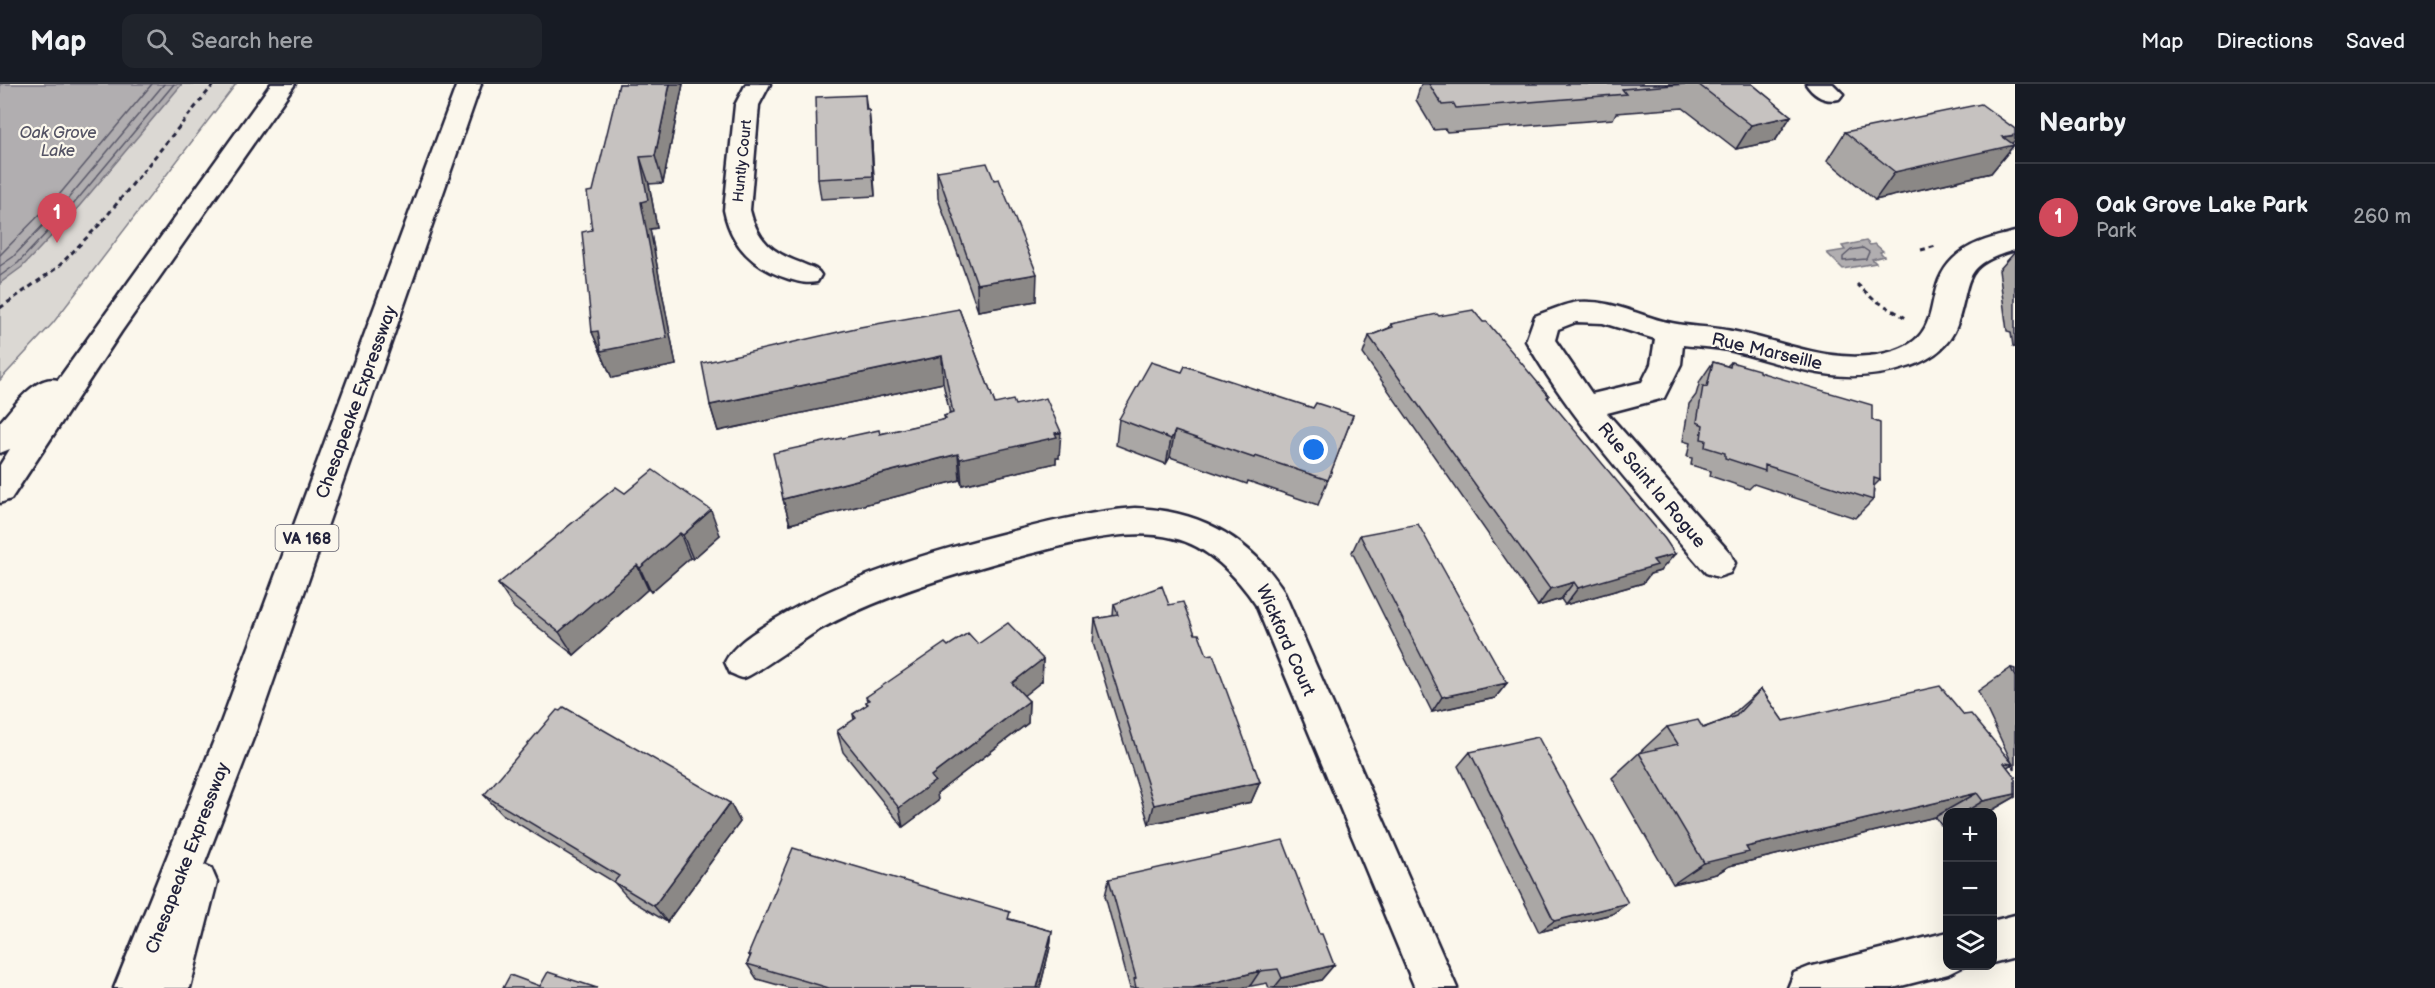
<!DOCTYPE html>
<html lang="en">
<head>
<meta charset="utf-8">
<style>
  :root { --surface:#171b24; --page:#20242c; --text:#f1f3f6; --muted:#9ea1a6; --line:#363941; --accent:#d1495b }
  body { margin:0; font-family:"Balsamiq Sans",sans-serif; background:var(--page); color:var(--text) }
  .controls { position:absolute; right:18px; bottom:18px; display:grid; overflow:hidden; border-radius:12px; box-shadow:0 6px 24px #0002 }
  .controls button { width:54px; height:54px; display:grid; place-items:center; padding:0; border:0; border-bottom:2px solid var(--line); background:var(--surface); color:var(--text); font:30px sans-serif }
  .you { position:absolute; left:1314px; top:366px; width:21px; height:21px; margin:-15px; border:4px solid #fff; border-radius:50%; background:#1a73e8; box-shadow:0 0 0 9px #1a73e833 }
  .badge { display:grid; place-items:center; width:39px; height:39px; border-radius:50%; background:var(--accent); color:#fff; font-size:20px; font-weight:700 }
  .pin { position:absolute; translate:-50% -50px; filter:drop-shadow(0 2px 3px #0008) }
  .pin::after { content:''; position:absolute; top:32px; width:21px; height:18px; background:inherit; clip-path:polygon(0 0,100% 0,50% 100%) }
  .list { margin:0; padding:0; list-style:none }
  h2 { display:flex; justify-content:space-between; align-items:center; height:78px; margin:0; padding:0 24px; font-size:26px }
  h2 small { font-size:20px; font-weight:400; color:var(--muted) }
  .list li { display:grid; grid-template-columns:39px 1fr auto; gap:18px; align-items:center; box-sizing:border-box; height:108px; padding:0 24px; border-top:2px solid var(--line) }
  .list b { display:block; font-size:22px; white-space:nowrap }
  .list p { margin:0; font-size:20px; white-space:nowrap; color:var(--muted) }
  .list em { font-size:20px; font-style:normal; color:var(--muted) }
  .icon { flex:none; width:33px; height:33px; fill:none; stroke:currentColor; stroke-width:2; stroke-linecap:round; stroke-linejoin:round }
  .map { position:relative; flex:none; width:2015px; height:904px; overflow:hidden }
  header { display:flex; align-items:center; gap:36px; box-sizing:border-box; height:84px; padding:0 30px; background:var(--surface); border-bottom:2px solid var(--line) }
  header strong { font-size:28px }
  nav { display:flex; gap:33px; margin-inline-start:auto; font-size:21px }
  .search { width:420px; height:54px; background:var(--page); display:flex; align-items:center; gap:15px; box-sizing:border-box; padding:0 21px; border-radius:12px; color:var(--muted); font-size:22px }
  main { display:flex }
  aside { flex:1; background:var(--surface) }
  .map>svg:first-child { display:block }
</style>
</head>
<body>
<header>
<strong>Map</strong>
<div class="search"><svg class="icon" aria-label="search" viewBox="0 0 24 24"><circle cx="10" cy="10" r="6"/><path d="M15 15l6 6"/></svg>Search here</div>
<nav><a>Map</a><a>Directions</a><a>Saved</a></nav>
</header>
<main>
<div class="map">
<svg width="2015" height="904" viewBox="0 0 2015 904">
  <rect width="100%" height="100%" fill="#fbf7ec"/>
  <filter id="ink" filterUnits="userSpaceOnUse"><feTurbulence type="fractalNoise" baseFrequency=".0167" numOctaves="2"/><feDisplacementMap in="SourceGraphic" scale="12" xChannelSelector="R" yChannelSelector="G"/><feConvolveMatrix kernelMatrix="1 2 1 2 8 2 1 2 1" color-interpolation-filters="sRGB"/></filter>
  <g filter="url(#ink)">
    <path fill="#dbd8d3" stroke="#7e7d87" stroke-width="1.5" d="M0,0H236L53,239L0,296Z"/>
    <path fill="#b1aeb0" stroke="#787681" stroke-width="1.5" d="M0,0H182L76,126L22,183L0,199Z
      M1866,157L1870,161L1875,160L1883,167L1880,168L1884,172L1872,175L1876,179L1843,185L1827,169L1845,166L1842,162Z"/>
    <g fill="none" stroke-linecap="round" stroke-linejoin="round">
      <path stroke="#5b5a6a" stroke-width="1.5" d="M1863,164L1869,168L1866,175L1843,177V173L1851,166Z
        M0,171L59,111L152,0
        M0,182L13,173L66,117L164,0
        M0,192L18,179L72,122L174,0"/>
      <g stroke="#22223b" stroke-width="5">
        <path id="minor" d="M746,0H770L759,21L750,126C757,156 772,169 801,179C809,183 816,183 821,191L817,198C806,200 800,198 789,195C754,184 731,162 724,126L735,21Z
          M1806,0H1833L1843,10L1839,15C1825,18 1814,12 1806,0Z
          M2015,148V166C1960,181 1972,196 1957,241C1949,263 1931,275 1911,282C1842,305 1799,284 1733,267C1716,263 1700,263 1683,261L1681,280L1664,314L1607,329L1730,469L1735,479L1730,489L1718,493L1706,489C1643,414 1575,342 1526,257L1535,232C1549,227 1564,220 1578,218C1609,215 1638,231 1667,238C1686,243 1706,242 1726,246C1778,255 1828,281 1882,270C1951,256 1918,209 1953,175C1970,158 1992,154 2015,148ZM1576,238L1603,239L1655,255L1651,280L1642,298L1592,310L1555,256L1558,245Z
          M1135,424C1197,426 1247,452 1282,504L1457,904H1415L1256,521C1237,492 1207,461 1173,454C1125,443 1075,459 1029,470C958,489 889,509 824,543C808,551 753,593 743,594C740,594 734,590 730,589L725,578C734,560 755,548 772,537C847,492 930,468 1014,447C1054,437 1094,427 1135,424Z
          M2015,831V873L1992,879V837Z
          M1948,848V882H1964L1948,890L1893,904H1788L1794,889L1809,883Z"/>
      </g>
      <g stroke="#22223b" stroke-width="5">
        <path id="highway" d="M271,0H295L121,248L11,415L0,419V381L10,365L0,369V338C14,323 35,290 58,296Z
          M457,0H481L257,644L204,781L211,784L217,798L190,904H114L219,644Z"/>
      </g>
      <path stroke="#22223b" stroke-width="3" stroke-dasharray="5 4" stroke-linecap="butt" d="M1921,166L1936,162
        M1857,200L1873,215L1906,234
        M0,224L58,183L101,139L214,0"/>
      <use href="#minor" fill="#fbf7ec" fill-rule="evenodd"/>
      <use href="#highway" fill="#fbf7ec" fill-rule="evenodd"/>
    </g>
    <path fill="#aaa7a5" stroke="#22223b" stroke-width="1.5" d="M619,0H683L663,99L649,100L657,144L650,145L676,281L612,294L592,248V146Z
      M1421,0H1752L1791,32L1775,57L1736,65L1683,24L1616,29L1613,35L1447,48L1445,45L1434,46L1416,16Z
      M865,11L867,26L871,45L875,112L821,115L818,95Z
      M1845,48L2012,60L2014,61L1991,89L1875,116L1827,76Z
      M937,87L994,96L1036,217L978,227L938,114Z
      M2015,168V263L2013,262L2011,248L2007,247L1999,186Z
      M959,225L995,320L1015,321L1059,374H1056V379L962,401L960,396L790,440L783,415L880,350L945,336L944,332L950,330L943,299L718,347L710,321Z
      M1439,232L1483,238L1549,312L1548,315L1660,487L1650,490L1643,499L1565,521L1561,515L1538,522L1363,270L1369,252L1389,244L1391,240Z
      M1713,278L1727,282L1731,278L1759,288L1872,336L1880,396L1874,402L1873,416L1855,434L1754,400L1749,405L1710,392L1711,387L1691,381L1692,374L1687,373L1690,359L1683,357L1689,320L1696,311L1700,297Z
      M1182,288L1313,324L1353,331L1318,421L1248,397L1247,400L1170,373L1166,380L1116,361L1119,335Z
      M625,409L720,451L693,475L690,474L651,508L648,505L574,571L514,524L498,500Z
      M1360,451L1507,599L1495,614L1432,628L1352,468Z
      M1114,520L1169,521L1195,550L1207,571L1260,698L1251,718L1149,740L1093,559L1095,535L1113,532Z
      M978,560L1043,575L1042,597L1023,612L1029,617L1028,639L937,709L938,717L903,743L843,668L837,647L854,636L853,630L867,621L866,618L867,617L866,613L948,562Z
      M2011,584L2015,585V686L2012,680L2007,683L2015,693V713L1987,729H1947V739L1941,741L1935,733L1729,782L1716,790L1673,800L1612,694L1667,643L1703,644L1727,635L1761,605L1783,637L1964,631L2012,679L1978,607Z
      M1470,668L1612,830L1539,848L1458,682Z
      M484,711L730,719L740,738L667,838L629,815L614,798L502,730Z
      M1109,795L1319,850L1334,881L1321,896L1287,904H1269L1267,899L1241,904H1130L1105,812Z
      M1010,835L1052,847L1050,863L1040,904H789L757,895L747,880L750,873L748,871Z"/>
    <path fill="#8b8886" stroke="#22223b" stroke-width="1.5" d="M670,0H683L663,99L655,72Z
      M869,26L871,45L875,112L873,92Z
      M1791,32L1775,57L1736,65L1751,41Z
      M2015,51V56L2010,62L2014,61L1991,89L1875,116L1895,88L2003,53Z
      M640,73L649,100L657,144L650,145L676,281L612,294L592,248L641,118Z
      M1037,190L1036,217L978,227L977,200Z
      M942,272L943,299L718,347L710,321Z
      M1175,347L1170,373L1166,380L1171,355Z
      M1061,348L1059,374H1056V379L962,401L960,375Z
      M958,370L960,396L790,440L783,415Z
      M711,426L720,451L693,475L683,451Z
      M680,449L690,474L651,508L640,484Z
      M1675,470L1660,487L1650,490L1643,499L1565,521L1578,504L1653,476Z
      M637,481L648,505L574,571L559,548Z
      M1574,498L1561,515L1538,522L1550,505Z
      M1043,575L1042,597L1012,621V599Z
      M1507,599L1495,614L1432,628L1442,613Z
      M1029,617L1028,639L937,709L938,717L903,743L899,724L931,692Z
      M1260,698L1251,718L1149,740L1154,721Z
      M1977,709L1935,733L1729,782L1716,790L1673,800L1704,779L1746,763Z
      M2015,710V713L1987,729H1963L1983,717Z
      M730,719L740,738L667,838L654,822Z
      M1628,819L1612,830L1539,848L1554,837Z
      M1052,847L1050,863L1040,904H1037Z
      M1334,881L1321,896L1287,904H1274L1282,894Z
      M1260,887L1250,902L1241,904H1193Z"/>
    <path fill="#c6c2c0" stroke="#22223b" stroke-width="1.5" d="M619,0H670L655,72L640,73L648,116L641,118L667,254L601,267L598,247L592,248L582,148L592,146L587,108L593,107Z
      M1429,0H1686L1622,5L1626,10L1456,24L1454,20L1442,21Z
      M1698,0H1752L1791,32L1751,41Z
      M865,11L866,26H869L873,92L818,95L816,13Z
      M1981,20L2015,45V51L2003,53L2014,61L1895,88L1845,48Z
      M987,79L994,96L999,95L1037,190L977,200L937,87Z
      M959,225L995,320L1013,316L1015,321L1046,314L1061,348L1055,349L1057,353L960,375L958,370L783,415L773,369L879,346L880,350L946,335L944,332L953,329L942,272L710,321L702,279L860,243Z
      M1473,226L1483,238H1487L1549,312L1547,313L1665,455L1675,470L1653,476L1657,481L1578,504L1574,498L1550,505L1369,252L1393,243L1391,240L1437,230L1439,232Z
      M1151,278L1182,288L1185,282L1313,324L1316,319L1353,331L1328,396L1255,372L1254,374L1175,347L1171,355L1119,335Z
      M1713,278L1730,283L1731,278L1759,286V288L1872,321V336L1880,339V396L1874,394L1873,416L1765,381V387L1725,374V369L1705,363L1706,356L1701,355L1703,341L1697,338L1703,302L1707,303Z
      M653,386L711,426L683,451L680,449L640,484L637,481L559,548L498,500L616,403L625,409Z
      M1418,440L1507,599L1442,613L1360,451Z
      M1162,502L1169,521L1183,518L1195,550H1199L1207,571L1213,570L1260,698L1154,721L1095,535L1118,531L1114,520Z
      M1008,539L1043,575L1012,599L1029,617L931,692L935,697L899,724L837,647L856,634L853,630L868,620L866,618L869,616L866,613L945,559L948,562L968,549L978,560Z
      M2011,584L2015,585V593Z
      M1940,602L1964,631L1971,630L2013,680L2004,679L2015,693V710L1983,717L1977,709L1746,763L1749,768L1704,779L1639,669L1678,660L1667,643L1698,636L1703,644L1736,632L1761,605L1783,637Z
      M564,623L730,719L654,822L614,798L619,792L484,711L557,626L560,627Z
      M1538,653L1628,819L1554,837L1470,668Z
      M1283,756L1319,850H1322L1334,881L1282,894L1278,885L1260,887L1193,904H1136L1134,895L1136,894L1109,795Z
      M793,764L1010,828L1008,835L1052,847L1037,904H829L747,880L751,871H748Z
      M548,888L597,904H503L510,891L540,902Z"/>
  </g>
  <g text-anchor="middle" stroke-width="4.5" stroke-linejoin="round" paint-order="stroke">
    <g font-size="15" fill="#22223b" stroke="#fbf7ec">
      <text transform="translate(742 77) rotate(-84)" y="5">Huntly Court</text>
    </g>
    <g font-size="16" font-style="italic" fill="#545364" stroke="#fbf7ec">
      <text x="58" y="54">Oak Grove<tspan x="58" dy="18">Lake</tspan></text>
    </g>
    <rect fill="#fbf7ec" stroke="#636270" stroke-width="1.5" x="275.5" y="441" width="63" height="26" rx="4.5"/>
    <g font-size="16" font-weight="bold" fill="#22223b">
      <text x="307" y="460">VA 168</text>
    </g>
    <g font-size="18" fill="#22223b" stroke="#fbf7ec">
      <text transform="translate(1767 267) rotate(13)" y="6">Rue Marseille</text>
      <text transform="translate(356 318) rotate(-70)" y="6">Chesapeake Expressway</text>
      <text transform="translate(1652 401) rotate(50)" y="6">Rue Saint la Rogue</text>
      <text transform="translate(1286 556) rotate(66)" y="6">Wickford Court</text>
      <text transform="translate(187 774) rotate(-69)" y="6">Chesapeake Expressway</text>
    </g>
  </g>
</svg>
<div class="controls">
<button>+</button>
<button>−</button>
<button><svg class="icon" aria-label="layers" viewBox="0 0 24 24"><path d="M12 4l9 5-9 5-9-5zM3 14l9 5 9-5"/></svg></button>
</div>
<div class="you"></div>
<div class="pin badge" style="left:57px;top:159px">1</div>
</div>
<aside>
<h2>Nearby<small></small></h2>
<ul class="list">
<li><span class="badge">1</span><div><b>Oak Grove Lake Park</b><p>Park</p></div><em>260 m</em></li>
</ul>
</aside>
</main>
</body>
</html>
